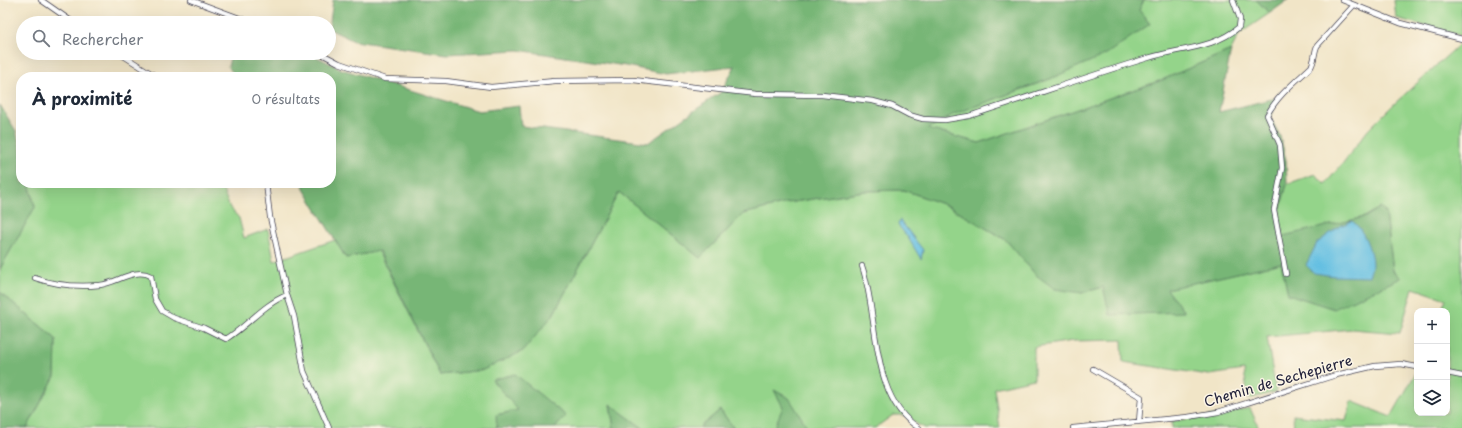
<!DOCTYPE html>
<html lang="fr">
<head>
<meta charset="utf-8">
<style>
  :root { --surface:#fff; --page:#f2f2f3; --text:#1f2937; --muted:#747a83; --line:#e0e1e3 }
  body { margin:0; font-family:"Playpen Sans",sans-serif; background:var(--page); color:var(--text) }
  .controls { position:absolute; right:12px; bottom:12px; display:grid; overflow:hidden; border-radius:8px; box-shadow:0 4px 16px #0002 }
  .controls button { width:36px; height:36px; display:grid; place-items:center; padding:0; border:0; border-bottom:1px solid var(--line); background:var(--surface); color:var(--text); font:20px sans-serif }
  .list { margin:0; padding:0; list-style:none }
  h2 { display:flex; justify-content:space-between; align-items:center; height:52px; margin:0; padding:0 16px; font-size:17px }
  h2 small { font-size:13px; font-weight:400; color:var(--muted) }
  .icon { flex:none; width:22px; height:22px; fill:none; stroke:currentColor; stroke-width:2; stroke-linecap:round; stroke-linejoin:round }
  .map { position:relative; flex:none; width:1462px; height:428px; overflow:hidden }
  .search { position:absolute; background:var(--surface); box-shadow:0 4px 16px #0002; left:16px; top:16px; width:320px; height:44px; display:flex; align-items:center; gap:10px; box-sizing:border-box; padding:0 14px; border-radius:22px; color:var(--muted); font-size:15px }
  .panel { position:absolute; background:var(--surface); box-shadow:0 4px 16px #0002; left:16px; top:72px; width:320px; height:116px; border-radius:16px }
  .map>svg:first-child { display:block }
</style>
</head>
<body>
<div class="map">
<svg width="1462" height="428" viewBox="0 0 1462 428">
  <rect width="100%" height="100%" fill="#fcf5e5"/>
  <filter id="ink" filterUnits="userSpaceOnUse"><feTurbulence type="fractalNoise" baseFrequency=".025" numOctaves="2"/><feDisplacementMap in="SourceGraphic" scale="8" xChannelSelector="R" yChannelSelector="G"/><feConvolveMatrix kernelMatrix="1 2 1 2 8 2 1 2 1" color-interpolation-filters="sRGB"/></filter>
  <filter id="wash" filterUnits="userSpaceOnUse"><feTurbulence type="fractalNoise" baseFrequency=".012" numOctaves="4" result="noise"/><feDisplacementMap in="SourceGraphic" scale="16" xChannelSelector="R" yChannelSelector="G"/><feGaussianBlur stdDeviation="0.9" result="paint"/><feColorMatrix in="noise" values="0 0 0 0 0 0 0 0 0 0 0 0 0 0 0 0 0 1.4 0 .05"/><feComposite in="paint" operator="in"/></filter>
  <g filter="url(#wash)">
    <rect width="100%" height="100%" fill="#f1e5c7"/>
    <path fill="#94d48a" stroke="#5b7b62" d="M1144,0H1256L1270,13L1239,34L1231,50L1162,80L979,143L927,129L954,114L1050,79L1150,24L1139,10Z
      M1394,0H1462V36L1396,18Z
      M1462,42V428H1294L1293,415L1346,421L1351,401L1391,417L1417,371V413H1447V311H1441L1446,299L1413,288L1400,333L1352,329L1267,337L1276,392L1248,399L1244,370L1209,375L1123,362L1122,340L1073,341L1034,347V379L994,388L1000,428H925L917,424L906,415H893L875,428H734L720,410L699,428H643L610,405L614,428H555L565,416L518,410L497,415V428H27L55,376L56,339L0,292V269L35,207L29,183H220L230,208L239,218L244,238L268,229L274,261L335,240L346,258L378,251L440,375L483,370L553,315L619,192L700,258L743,214L787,203L864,191L904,190L948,206L1006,240L1036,275L1082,293L1103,287L1184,312L1166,289L1281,263L1401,278L1393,271L1386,213L1381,207L1365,217L1283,237L1279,213L1287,184L1315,174L1325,184L1343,163L1368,130L1393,105Z
      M1250,408L1259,428H1172V421L1205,417Z"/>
    <path fill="#77b676" stroke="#4c6c58" d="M333,0H1144L1139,10L1150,24L1105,55L1050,79L954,114L928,129L979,143L1162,80L1231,50L1219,112L1280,97L1270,117L1280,136L1286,160L1287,184L1279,213L1283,236L1365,217L1381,207L1386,213L1393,271L1401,278L1334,309L1288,294L1281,263L1167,289L1184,312L1110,315L1103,287L1082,293L1055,289L1036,275L1006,240L948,206L904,190L864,191L787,203L743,214L700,258L619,192L553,315L523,351L483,370L440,375L379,251L346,258L304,189L303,183H331V77H237L228,67L231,53H309L341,69L479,111L519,106L521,126L648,143L721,92L735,66L666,74L626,66L518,50L447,54L354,41L329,29Z
      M1256,0H1288L1270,13Z
      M0,105L16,131L21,151V183H29L35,207L0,269Z
      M0,292L56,339L55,376L27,428H0Z
      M515,374L566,416L555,428H497L496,415L518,410L492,380Z
      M774,390L789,398L808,428H774L783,407Z
      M610,404L643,428H614Z
      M720,410L734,428H699Z"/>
    <path fill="#64bfe2" stroke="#43708e" d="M900,220L923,250L921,259L907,236L898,225Z
      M1352,221C1363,228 1372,251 1372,264C1372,268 1370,273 1369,277L1334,276L1314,273L1306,265L1317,243L1340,226Z"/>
  </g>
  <g filter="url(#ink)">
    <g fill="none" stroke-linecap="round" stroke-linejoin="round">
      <g stroke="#413f50" stroke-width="6">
        <path id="street" d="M41,0L74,23
          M191,0L253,23
          M1342,0L1400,23L1462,39
          M119,53L157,77
          M320,53L339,63L385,79L446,81L491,87L555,81L633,80L756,94L822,95L873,101L892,106L909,115L923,119L945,120L969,116C1029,97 1088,76 1148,58C1179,48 1214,49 1239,27L1240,19L1233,0
          M266,183L270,217L287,295L294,316L304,371L329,428
          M862,266C879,314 869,398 919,428
          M1286,274L1274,210L1282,168L1280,145L1267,115C1278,95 1295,82 1311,67C1315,60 1314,53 1317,46L1354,5
          M35,278C55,285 79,287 100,285C117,283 135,267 151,276L155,299L162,311L174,318L204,328L226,339C247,326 264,304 287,295
          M1093,369L1141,397L1139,422
          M1447,373L1462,376
          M1073,428L1188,417L1218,412L1336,375L1375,366L1401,364L1417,367"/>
      </g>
      <use href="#street" stroke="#fff" stroke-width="4.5"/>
    </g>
  </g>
  <g text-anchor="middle" stroke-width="3" stroke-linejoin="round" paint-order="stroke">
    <g font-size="14" fill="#22223b" stroke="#fcf5e5">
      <text transform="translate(1278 381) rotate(-16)" y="5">Chemin de Sechepierre</text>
    </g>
  </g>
</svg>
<div class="controls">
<button>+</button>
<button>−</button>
<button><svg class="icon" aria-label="layers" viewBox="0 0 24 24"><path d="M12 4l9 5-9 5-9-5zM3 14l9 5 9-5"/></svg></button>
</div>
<div class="search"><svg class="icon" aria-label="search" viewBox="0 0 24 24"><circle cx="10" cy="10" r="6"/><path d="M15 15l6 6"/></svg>Rechercher</div>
<section class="panel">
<h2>À proximité<small>0 résultats</small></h2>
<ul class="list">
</ul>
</section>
</div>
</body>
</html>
